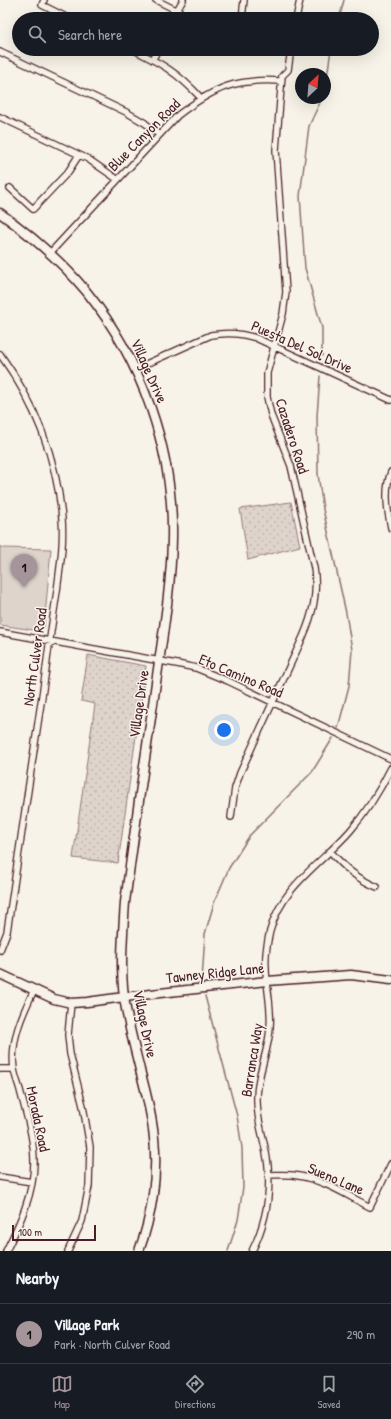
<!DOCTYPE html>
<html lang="en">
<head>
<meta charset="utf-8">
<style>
  :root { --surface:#171b24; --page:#242831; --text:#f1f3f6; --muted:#9ea1a6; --line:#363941; --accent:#a6949b }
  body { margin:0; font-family:"Patrick Hand",sans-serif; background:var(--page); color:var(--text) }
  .compass { position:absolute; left:295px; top:68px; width:36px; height:36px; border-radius:50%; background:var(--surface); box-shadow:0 4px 16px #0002; rotate:26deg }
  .scale { position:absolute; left:12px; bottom:10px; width:84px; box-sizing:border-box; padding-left:4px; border:2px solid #4a1f2b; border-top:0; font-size:11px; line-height:14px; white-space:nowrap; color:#4a1f2b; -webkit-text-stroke:3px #f7f3e8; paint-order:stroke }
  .you { position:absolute; left:224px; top:730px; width:14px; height:14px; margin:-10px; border:3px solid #fff; border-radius:50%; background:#1a73e8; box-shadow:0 0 0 6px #1a73e833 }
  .badge { display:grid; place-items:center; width:26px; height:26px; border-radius:50%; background:var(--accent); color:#111; font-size:13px; font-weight:700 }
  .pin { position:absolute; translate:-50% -33px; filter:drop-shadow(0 1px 2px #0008) }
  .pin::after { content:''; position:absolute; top:21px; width:14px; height:12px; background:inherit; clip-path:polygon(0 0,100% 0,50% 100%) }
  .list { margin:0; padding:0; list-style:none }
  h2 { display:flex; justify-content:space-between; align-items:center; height:52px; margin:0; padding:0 16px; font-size:17px }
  h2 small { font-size:13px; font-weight:400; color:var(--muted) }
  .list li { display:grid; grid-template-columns:26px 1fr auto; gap:12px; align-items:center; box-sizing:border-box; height:60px; padding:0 16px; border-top:1px solid var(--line) }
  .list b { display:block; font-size:15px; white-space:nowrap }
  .list p { margin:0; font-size:13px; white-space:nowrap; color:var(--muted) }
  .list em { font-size:13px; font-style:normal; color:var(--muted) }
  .icon { flex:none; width:22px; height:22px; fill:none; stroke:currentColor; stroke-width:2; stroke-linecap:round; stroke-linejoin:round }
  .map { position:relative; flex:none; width:391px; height:1251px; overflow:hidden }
  .search { position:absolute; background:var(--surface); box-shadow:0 4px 16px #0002; left:12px; right:12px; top:12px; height:44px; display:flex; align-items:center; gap:10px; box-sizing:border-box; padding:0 14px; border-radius:22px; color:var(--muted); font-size:15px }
  .sheet { height:112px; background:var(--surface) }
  nav { display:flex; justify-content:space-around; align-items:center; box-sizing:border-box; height:56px; border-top:1px solid var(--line); background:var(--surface); font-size:11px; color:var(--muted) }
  nav a { display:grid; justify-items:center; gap:2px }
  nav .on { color:var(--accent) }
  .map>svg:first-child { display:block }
</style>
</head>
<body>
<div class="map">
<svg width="391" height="1251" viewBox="0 0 391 1251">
  <defs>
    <pattern id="grass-dots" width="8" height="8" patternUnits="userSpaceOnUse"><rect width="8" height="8" fill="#ded4cc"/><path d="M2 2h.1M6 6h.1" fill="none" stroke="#c0b6af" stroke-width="1.8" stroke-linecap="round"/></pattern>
  </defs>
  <rect width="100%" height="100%" fill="#f7f3e8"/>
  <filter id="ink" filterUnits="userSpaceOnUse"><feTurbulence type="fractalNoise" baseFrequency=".025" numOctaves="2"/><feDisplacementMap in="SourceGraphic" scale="8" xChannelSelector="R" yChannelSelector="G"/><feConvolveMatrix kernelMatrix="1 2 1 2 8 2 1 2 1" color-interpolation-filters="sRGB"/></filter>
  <g filter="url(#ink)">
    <path fill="url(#grass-dots)" stroke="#947a7c" d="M291,502L300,546L248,560L240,509Z
      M88,655L146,666L118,863L73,858L95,704L81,701Z"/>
    <path fill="#ded4cc" stroke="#947a7c" d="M0,546L2,548L51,549L44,628L40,631L0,625Z"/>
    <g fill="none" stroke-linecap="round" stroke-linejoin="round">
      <path stroke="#8e7275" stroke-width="1.5" d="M339,19L344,0
        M325,92L331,49
        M322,98L309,126L300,196L305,268L322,328V356
        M320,376L317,416L318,474L323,509L346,613L352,650L349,686L338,728
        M202,980L205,934L214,903L229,868L250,835L312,772L333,738
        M205,996L237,1116L242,1148L243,1187L238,1220L228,1251"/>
      <g stroke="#4a1f2b" stroke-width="8">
        <path id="street" d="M44,0L42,5L70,19
          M156,0L176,10
          M172,19L183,0
          M242,19L244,0
          M296,19L300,0
          M132,49C162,64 177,72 201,98
          M0,52L126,112L145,123L158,134
          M153,59L158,49
          M0,117L88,159L117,179
          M10,188L33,209L68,172L79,155
          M50,253L178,115C214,88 235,78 281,81
          M0,354C35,403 57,459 62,519C64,543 60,567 57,591C53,617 49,643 46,669C33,757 20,845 7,932L0,950
          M135,369L211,335C227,332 241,333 256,338L391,400
          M391,472C384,489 387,510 391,528
          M0,632L177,664L196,668L228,681L391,759
          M231,817L235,788L240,773L303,637C313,614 318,593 314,568L291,466L271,415L267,397V373L283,314L286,292L276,150L282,76L288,70L291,49
          M330,851C345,868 356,878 377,887
          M0,1069H14
          M268,1175C279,1175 289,1174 299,1176C324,1180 348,1196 370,1207L391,1164
          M0,1177L32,1182
          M6,1251C20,1223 34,1193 34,1162C34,1137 26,1114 20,1090C18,1083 15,1076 14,1069C10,1041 22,1015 34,990
          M68,1251L82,1221L89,1186L90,1147L83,1106L70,1054L68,1035L71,1003
          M252,1251C265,1225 271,1196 268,1166C266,1144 257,1123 257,1101C256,1075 269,1052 270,1027C272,1007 266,987 266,967C265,955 267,943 270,931C282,886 321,864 350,831C366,813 380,790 391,768"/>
      </g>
      <g stroke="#4a1f2b" stroke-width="11">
        <path id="secondary" d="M0,213C32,236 61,261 86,291C142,360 174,451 172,539C171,592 161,645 154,697C144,765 134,834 125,902C123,934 120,965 124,996C127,1021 134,1045 140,1070C146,1092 152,1115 154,1138C158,1175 152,1216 139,1251
          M0,974L54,999L71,1003L87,1002L124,997L267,981L351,975L391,980"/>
      </g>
      <use href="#street" stroke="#f7f3e8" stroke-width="5.5"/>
      <use href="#secondary" stroke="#f7f3e8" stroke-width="8"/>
    </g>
  </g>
  <g text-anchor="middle" stroke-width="3" stroke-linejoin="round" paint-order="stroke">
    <g font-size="15" fill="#4a1f2b" stroke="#f7f3e8">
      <text transform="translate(144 135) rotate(-45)" y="5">Blue Canyon Road</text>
      <text transform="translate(302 347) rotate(24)" y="5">Puesta Del Sol Drive</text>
      <text transform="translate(149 371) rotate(66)" y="5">Village Drive</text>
      <text transform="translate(292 436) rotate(72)" y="5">Cazadero Road</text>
      <text transform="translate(35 657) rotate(-82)" y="5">North Culver Road</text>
      <text transform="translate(241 676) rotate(23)" y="5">Eto Camino Road</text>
      <text transform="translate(139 704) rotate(-82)" y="5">Village Drive</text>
      <text transform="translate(215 973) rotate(-6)" y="5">Tawney Ridge Lane</text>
      <text transform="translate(145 1024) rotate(78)" y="5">Village Drive</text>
      <text transform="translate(252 1060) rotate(-81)" y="5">Barranca Way</text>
      <text transform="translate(38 1119) rotate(78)" y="5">Morada Road</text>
      <text transform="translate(336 1179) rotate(23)" y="5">Sueno Lane</text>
    </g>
  </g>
</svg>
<svg class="compass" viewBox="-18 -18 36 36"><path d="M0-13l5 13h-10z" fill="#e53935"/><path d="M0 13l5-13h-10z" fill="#9ea1a6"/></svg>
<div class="scale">100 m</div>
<div class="you"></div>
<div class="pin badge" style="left:24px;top:587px">1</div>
<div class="search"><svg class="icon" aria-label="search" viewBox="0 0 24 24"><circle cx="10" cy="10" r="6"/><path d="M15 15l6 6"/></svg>Search here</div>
</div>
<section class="sheet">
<h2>Nearby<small></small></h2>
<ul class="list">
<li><span class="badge">1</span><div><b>Village Park</b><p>Park · North Culver Road</p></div><em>290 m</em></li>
</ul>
</section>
<nav>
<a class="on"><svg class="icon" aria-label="map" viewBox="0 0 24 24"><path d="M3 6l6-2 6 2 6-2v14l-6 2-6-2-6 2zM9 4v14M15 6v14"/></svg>Map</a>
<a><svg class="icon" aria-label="directions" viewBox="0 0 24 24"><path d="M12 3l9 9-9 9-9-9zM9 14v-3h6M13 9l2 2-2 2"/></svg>Directions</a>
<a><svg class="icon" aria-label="saved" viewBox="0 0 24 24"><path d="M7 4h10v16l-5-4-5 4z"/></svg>Saved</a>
</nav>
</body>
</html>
